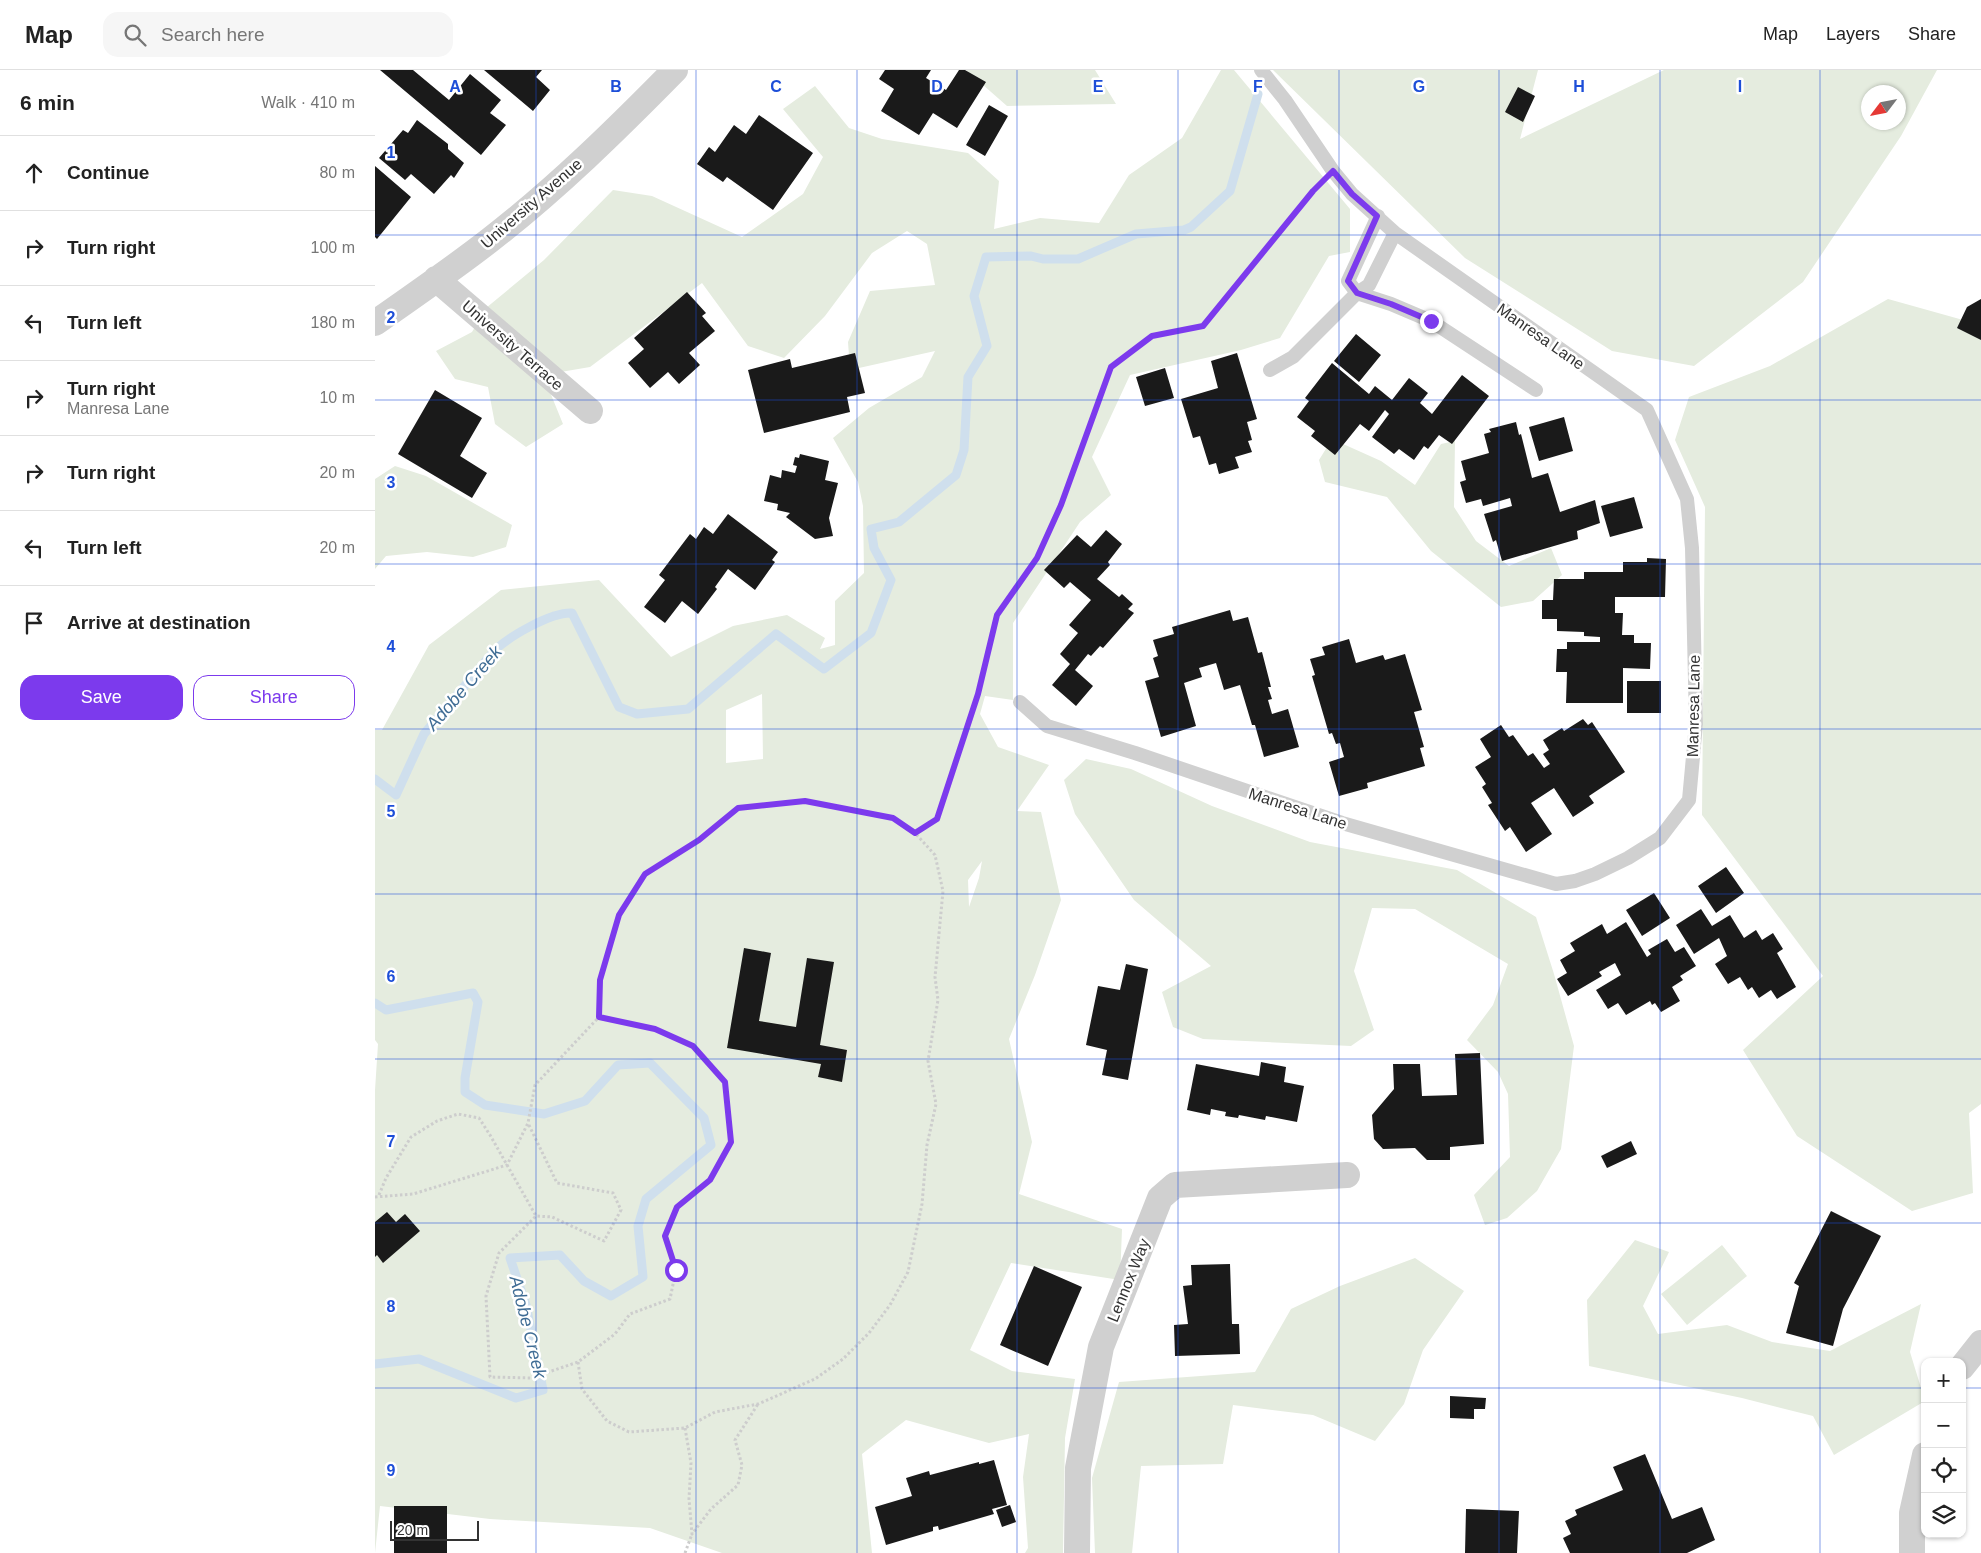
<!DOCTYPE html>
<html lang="en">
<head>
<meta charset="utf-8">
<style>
  :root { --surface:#fff; --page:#f6f6f6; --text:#222; --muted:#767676; --line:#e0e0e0; --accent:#7c3aed }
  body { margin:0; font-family:Helvetica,sans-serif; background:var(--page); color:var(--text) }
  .controls { position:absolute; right:15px; bottom:15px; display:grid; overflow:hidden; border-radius:10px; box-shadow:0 1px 4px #0004 }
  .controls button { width:45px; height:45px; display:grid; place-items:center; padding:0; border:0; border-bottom:1px solid var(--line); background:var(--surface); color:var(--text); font:25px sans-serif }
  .compass { position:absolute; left:1486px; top:15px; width:45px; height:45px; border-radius:50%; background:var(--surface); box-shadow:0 1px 4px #0004; rotate:238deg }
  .scale { position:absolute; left:15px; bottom:12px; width:89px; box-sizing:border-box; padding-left:5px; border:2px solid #333; border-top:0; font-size:14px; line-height:18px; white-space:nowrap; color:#333; -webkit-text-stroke:4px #fff; paint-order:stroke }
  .stop { position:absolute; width:15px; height:15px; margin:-11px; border:4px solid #7c3aed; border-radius:50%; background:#fff }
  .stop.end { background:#7c3aed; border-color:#fff; box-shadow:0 1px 5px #0008 }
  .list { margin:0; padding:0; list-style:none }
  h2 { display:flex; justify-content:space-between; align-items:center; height:65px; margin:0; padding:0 20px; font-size:21px }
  h2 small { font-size:16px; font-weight:400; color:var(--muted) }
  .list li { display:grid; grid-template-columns:32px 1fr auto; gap:15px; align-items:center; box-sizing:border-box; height:75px; padding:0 20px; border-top:1px solid var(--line) }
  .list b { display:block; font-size:19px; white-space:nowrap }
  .list p { margin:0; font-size:16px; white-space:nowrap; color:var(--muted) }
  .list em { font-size:16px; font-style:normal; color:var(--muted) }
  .actions { display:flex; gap:10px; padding:15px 20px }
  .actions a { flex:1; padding:11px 0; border:1px solid var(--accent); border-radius:15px; text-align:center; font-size:18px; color:var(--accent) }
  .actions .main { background:var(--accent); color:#fff }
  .icon { flex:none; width:28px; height:28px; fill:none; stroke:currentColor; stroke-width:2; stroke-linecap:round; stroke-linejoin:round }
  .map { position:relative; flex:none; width:1606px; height:1483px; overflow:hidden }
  header { display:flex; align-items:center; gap:30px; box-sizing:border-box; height:70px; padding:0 25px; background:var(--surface); border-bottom:1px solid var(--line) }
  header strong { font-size:24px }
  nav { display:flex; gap:28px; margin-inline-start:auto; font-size:18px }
  .search { width:350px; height:45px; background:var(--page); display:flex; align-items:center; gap:12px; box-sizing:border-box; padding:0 18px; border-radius:15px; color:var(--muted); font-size:19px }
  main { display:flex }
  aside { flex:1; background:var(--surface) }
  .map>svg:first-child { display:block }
</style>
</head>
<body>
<header>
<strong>Map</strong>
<div class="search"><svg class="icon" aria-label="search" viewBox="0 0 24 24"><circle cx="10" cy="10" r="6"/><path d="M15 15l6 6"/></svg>Search here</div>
<nav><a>Map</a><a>Layers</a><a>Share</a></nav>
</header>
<main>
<aside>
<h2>6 min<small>Walk · 410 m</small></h2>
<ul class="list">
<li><svg class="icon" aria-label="ahead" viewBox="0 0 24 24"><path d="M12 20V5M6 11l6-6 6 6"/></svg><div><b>Continue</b></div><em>80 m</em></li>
<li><svg class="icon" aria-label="right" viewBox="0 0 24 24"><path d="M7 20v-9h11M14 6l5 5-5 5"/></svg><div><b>Turn right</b></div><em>100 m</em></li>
<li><svg class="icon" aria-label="left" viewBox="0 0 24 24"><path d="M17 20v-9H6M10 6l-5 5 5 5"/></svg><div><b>Turn left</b></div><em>180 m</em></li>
<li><svg class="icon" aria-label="right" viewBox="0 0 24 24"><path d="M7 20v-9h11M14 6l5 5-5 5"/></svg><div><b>Turn right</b><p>Manresa Lane</p></div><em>10 m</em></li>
<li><svg class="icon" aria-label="right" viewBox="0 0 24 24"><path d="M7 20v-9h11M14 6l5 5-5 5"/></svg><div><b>Turn right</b></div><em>20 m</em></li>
<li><svg class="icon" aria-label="left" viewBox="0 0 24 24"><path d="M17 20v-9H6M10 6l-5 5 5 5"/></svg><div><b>Turn left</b></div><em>20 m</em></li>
<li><svg class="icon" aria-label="arrive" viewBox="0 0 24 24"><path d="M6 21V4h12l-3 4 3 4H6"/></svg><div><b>Arrive at destination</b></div></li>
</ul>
<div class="actions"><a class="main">Save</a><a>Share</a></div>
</aside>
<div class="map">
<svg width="1606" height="1483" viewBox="0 0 1606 1483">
  <rect width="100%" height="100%" fill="#fff"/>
  <path fill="#e5ecdf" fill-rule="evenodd" d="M591,0H720L741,34L632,36Z
    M846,0H859L975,139V182L954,186L905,268L866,280L755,305L717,387L736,425L705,452L638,553V630L610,626L605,644L623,677L674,695L642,741L666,742L686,830L660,905L634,969L657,1072L644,1124L747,1159L745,1210L636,1193L595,1280L637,1301L700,1309L690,1368L688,1483H650L653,1478L648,1407L654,1364L614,1373L531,1350L487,1384L497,1483H347L275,1458L115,1449L5,1436L0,1483V1020L3,974L0,970V660H7L54,575L126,520L224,510L296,587L358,556L412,545L450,568L445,579L460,575V531L489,503L488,436L483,412L458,368L494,338L547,307L560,281L475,300L473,272L495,221L560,215L552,174L532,161L497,183L450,246L409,288L373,276L327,213L215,297L168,305L188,354L151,377L120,354L113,317L80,309L61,281L97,262L111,238L169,190L238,120L277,126L367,167L428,124L448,87L408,39L440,16L474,58L507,69L593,83L624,111L619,159L665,148L724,153L754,105L807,68ZM387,624L388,689L351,693V640ZM607,791L604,808L594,837L593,810Z
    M898,0H1163L1145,69L1289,0H1562L1526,66L1428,212L1319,296L1237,281L1090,188ZM1494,22H1524V52H1494Z
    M1513,229L1606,255V1034L1594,1043L1598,1123L1537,1141L1422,1066L1368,980L1448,906L1327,745L1330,437L1300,370L1314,327L1395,296Z
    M957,369L1006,391L1040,415L1066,374L1080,371L1079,437L1101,471L1134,496L1176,478L1187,505L1158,531L1126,537L1056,481L1012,427L950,412L944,390Z
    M20,396L51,406L137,455L131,477L98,487L52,482L11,486L0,499V409Z
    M711,689L756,699L837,736L935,772L1082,800L1161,847L1179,904L1199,976L1186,1079L1162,1121L1132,1148L1110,1155L1099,1125L1135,1087L1133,1024L1123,1002L1092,970L1118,935L1133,894L1040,839L997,838L979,901L999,960L976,976L828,969L798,957L787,922L836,896L759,830L700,744L689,710Z
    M1260,1170L1294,1182L1268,1236L1283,1264L1352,1255L1397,1272L1455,1281L1546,1234L1535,1282L1550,1331L1459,1385L1438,1346L1367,1328L1214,1296L1212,1230Z
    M1347,1175L1372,1206L1312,1255L1286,1224Z
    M1040,1188L1089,1221L1048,1280L1029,1334L1000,1371L938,1345L858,1335L848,1394L766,1396L757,1483H720L717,1408L744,1312L880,1302L916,1239L965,1216Z"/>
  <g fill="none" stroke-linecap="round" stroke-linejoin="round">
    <path stroke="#cfdfed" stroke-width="9" d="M0,709L21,725L49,664L120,580C135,566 176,542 197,543L244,637L262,644L313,639L401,564L449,599L496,563L516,510L499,478L496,459L524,452L581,405L589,380L593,307L612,276L599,226L611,187L656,186L668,189H703L761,164L809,160L816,157L855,121L883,24
      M0,933L11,940L98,923L103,932L90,1008V1022L110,1035L169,1044L210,1031L243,995L275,993L329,1048L336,1075L271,1129L263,1156L268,1207L236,1226L209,1211L185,1185L135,1188L151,1235L168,1320L141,1328L44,1289L0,1294"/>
  </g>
  <path fill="#1a1a1a" d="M5,0H38L74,30L95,4L126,30L115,43L131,55L106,85Z
    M109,0H167L161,7L175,20L158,41Z
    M510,0H556L551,8L571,20L584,0H590L611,12L582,58L558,43L544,65L506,41L519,19L504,9Z
    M1143,17L1160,26L1148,52L1130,42Z
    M614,35L633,46L610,86L591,75Z
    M384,45L438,83L398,140L352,107L348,112L322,94L334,77L340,82L359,55L371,64Z
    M42,50L73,74V79L89,93L79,108L76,105L59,124L36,104L30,110L4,88L28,60L33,63Z
    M0,96L36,127L2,169L0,167Z
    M312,222L331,243L327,246L340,261L314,283L325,295L304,314L293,302L275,318L253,293L269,279L259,268Z
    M1606,229V270L1582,258L1592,237Z
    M981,264L1006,285L984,312L959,291Z
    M480,283L490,323L472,327L475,342L389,363L373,300L415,289L417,298Z
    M862,283L882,349L872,352L877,370L873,371L877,382L860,387L864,398L844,404L841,393L834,395L825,366L818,368L806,329L843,318L836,291Z
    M957,293L994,324L1000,316L1017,330L1034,308L1053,323L1045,333L1057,344L1087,305L1114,326L1077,374L1064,365L1053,379L1049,376L1039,390L1024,379L1019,384L997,367L1014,344L1010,340L994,361L985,354L960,385L936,366L940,361L922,347L934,331L930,328Z
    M790,298L799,328L770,336L761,307Z
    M60,320L107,348L85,386L112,403L97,428L23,384Z
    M1189,347L1198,381L1164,391L1154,357Z
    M1141,352L1144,365L1146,364L1157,408L1173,403L1185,442L1220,430L1225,453L1202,461L1203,469L1127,491L1121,470L1118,472L1109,444L1137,436L1135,428L1108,436L1106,429L1091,433L1085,412L1091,410L1086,391L1114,383L1109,364L1116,362L1114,359Z
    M425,384L454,391L450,410L463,413L454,448L458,466L440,469L411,447L415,443L402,440L403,434L389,431L395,405L406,408L407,400L420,403L422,396L418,395L420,387L424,388Z
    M1259,427L1268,458L1235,467L1226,436Z
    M353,444L403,482L397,490L400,492L380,520L353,499L340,517L342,519L323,544L307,531L290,553L269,537L290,510L284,505L315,464L321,469L329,457L338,464Z
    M731,460L747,474L733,492L735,495L722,509L744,527L747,524L758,534L753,539L759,543L728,578L725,576L716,586L713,584L700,600L718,616L701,636L677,615L695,594L685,584L703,563L694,555L716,530L695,512L689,518L669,500L702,465L716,477Z
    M1272,488L1291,489L1290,527H1240V543H1248L1247,565H1259V573H1276L1275,599L1248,598V633H1191L1192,602H1181L1182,579H1192V572H1225V567L1209,566V562L1182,561V549H1167V530H1178L1179,509H1209V502H1248V492H1272Z
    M855,540L858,551L873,547L883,583L887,582L896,617H893L897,629L893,630L897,644L913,639L924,677L889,687L880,655H877L865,615L849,620L841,593L824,598L827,607L809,613L821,656L786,667L770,611L784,607L778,588L783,586L778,570L799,564L797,557Z
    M974,569L981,593L1008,585L1010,590L1030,584L1047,640L1039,642L1049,677L1045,678L1050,696L992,713L993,718L964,726L954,692L969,687L965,673L961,674L957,663L954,664L937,606L940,605L935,589L950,585L947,577Z
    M1252,611H1286V643H1252Z
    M1208,649L1213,655L1217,652L1250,702L1214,726L1219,733L1198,747L1179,718L1156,733L1177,764L1151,782L1135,757L1130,761L1113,735L1117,733L1107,717L1111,714L1100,697L1116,687L1105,669L1126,655L1134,667L1138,665L1153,686L1158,683L1169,698L1175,694L1168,684L1174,680L1168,670L1187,658L1189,661Z
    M1351,797L1369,823L1341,843L1323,816Z
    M1279,823L1295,848L1267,866L1251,840Z
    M1326,839L1337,856L1355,845L1369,868L1381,860L1387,870L1398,863L1408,879L1402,883L1421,917L1402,929L1396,920L1384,928L1377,917L1373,920L1365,907L1353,914L1340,894L1352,886L1344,868L1319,884L1301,855Z
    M1251,852L1272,887L1276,884L1273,880L1292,869L1300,882L1309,877L1321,896L1305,906L1308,910L1297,917L1305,931L1286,942L1280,933L1277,935L1275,931L1251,945L1243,933L1233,939L1221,920L1246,905L1240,893L1224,902L1227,906L1193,926L1182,909L1192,903L1185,890L1200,881L1195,873L1227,854L1232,864Z
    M369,878L396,883L384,951L421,957L432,888L459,892L445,975L472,980L467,1012L443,1007L446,994L352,978Z
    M751,894L773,899L753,1010L727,1005L732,980L711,975L723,916L745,920Z
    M1105,983L1109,1074L1075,1077V1090H1052L1040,1078L1008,1079L999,1069L997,1045L1019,1019L1018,994H1045L1047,1026L1082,1025L1080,984Z
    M886,992L911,997L909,1012L929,1016L922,1052L891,1046L890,1050L864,1045L863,1048L850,1046L851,1042L836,1039L835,1045L812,1040L821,994L884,1006Z
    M1256,1071L1262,1084L1232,1098L1226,1086Z
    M1456,1141L1506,1166L1468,1239L1458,1276L1411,1263L1424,1216L1419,1213Z
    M12,1142L21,1152L30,1144L45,1161L8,1193L2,1185L0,1187V1152Z
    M855,1194L857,1254H864L865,1284L800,1286L799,1255L813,1254L808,1216L817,1215L816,1195Z
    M659,1196L707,1217L673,1296L625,1275Z
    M1075,1326L1111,1328L1110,1339H1099V1349L1075,1348Z
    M1270,1384L1297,1449L1327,1437L1340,1470L1312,1483H1195L1188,1468L1196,1464L1190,1451L1202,1445L1200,1440L1248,1420L1238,1397Z
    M619,1390L632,1435L617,1439L619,1444L564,1460L563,1456L558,1457V1461L511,1475L500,1437L537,1426L531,1408L554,1401L555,1405L604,1392V1394Z
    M635,1435L641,1452L627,1457L621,1440Z
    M19,1436H72V1483H19Z
    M1091,1439L1144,1441L1142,1483H1090Z"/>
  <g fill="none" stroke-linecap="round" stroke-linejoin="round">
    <path stroke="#cdcdcd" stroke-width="3" stroke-dasharray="2.5 2.5" stroke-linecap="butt" d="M224,947L225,910L245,845L270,804L324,770L363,738L430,731L518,749L540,763L562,749L603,623L622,545L662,488L686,435L736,297L777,266L828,256L943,116
      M4,1125L11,1108L36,1067L62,1051L83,1044L104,1048L115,1065L161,1146
      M0,1127L38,1124L132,1095L153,1053L160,1015L224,947L279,959L318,976L350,1011L356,1072L335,1110L303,1137L290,1166L301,1200L295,1229L255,1244L240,1264L203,1292L156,1308L115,1307L111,1226L124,1183L161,1146L177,1147L229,1171L246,1140L238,1123L182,1113L153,1053
      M203,1292L207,1319L232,1351L254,1362L310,1358L340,1342L383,1334L440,1309L468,1289L494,1263L515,1235L533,1202L547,1134L552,1075L561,1034L553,991L563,930L560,907L568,821L560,785L540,763
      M310,1358L316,1393L314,1429L317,1464L336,1439L363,1415L367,1395L360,1370L383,1334
      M310,1483L317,1464"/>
    <path stroke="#d0d0d0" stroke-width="14" d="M1003,146L973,211L982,223L994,215L1020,163
      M895,300L918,287L982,223L1016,234L1056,251L1161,320
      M645,632L672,656L760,683L967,753L1181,814L1200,811L1220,804L1253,788L1285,768L1314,730L1321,654L1317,478L1312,429L1272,340L1020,163L977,124L958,101L910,30L886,0"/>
    <path stroke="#d0d0d0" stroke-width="26" d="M61,209L215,341
      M0,253C38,226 78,199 115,170C181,119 242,59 300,0
      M1587,1297L1606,1273
      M702,1483L703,1398L726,1277L785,1128L800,1115L972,1105
      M1537,1483V1443L1550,1385"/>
  </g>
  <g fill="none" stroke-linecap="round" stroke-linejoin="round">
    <path stroke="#7c3aed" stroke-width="6" d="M301,1200L290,1166L302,1137L335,1110L356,1072L350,1012L318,976L280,959L224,947L225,910L244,845L270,804L324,770L363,738L430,731L518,748L540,763L562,749L603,624L622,545L662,488L686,435L736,297L777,266L828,256L938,121L958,101L977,124L1002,146L973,211L982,223L1016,234L1056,251"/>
  </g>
  <path fill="none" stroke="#1d4ed8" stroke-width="1" stroke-opacity="0.55" d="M161,0V1483M321,0V1483M482,0V1483M642,0V1483M803,0V1483M964,0V1483M1124,0V1483M1285,0V1483M1445,0V1483M0,165H1606M0,330H1606M0,494H1606M0,659H1606M0,824H1606M0,989H1606M0,1153H1606M0,1318H1550M1587,1318H1606"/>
  <g text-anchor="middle" stroke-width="5" stroke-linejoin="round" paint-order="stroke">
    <g font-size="16" fill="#333" stroke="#fff">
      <text transform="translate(156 133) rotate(-41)" y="6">University Avenue</text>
      <text transform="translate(1166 266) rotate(35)" y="6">Manresa Lane</text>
      <text transform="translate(138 275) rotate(41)" y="6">University Terrace</text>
      <text transform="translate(1318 636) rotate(-89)" y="6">Manresa Lane</text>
      <text transform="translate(923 738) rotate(18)" y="6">Manresa Lane</text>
      <text transform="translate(753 1210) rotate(-68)" y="6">Lennox Way</text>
    </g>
    <g font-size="18" font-style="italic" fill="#406d95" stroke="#fff">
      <text transform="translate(89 618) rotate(-49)" y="6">Adobe Creek</text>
      <text transform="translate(153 1257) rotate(76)" y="6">Adobe Creek</text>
    </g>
  </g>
  <g font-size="16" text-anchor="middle" font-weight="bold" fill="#1d4ed8" stroke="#fff" stroke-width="5" stroke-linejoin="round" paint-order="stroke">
    <text x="80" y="22">A</text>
    <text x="241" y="22">B</text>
    <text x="401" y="22">C</text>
    <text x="562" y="22">D</text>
    <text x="723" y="22">E</text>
    <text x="883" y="22">F</text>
    <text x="1044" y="22">G</text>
    <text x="1204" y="22">H</text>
    <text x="1365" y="22">I</text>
    <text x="16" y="88">1</text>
    <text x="16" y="253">2</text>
    <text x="16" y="418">3</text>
    <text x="16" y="582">4</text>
    <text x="16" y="747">5</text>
    <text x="16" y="912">6</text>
    <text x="16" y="1077">7</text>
    <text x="16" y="1242">8</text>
    <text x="16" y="1406">9</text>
  </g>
</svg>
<div class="controls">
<button>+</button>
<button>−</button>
<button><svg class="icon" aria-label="locate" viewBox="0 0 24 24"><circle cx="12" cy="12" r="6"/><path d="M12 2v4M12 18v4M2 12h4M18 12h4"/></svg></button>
<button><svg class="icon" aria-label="layers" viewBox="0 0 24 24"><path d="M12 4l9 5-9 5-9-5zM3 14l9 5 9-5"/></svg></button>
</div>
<svg class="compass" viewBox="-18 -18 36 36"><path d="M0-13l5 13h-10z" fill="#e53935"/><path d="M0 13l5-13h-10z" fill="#767676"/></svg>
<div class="scale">20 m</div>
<div class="stop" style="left:301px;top:1200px"></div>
<div class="stop end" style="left:1056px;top:251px"></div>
</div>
</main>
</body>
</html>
